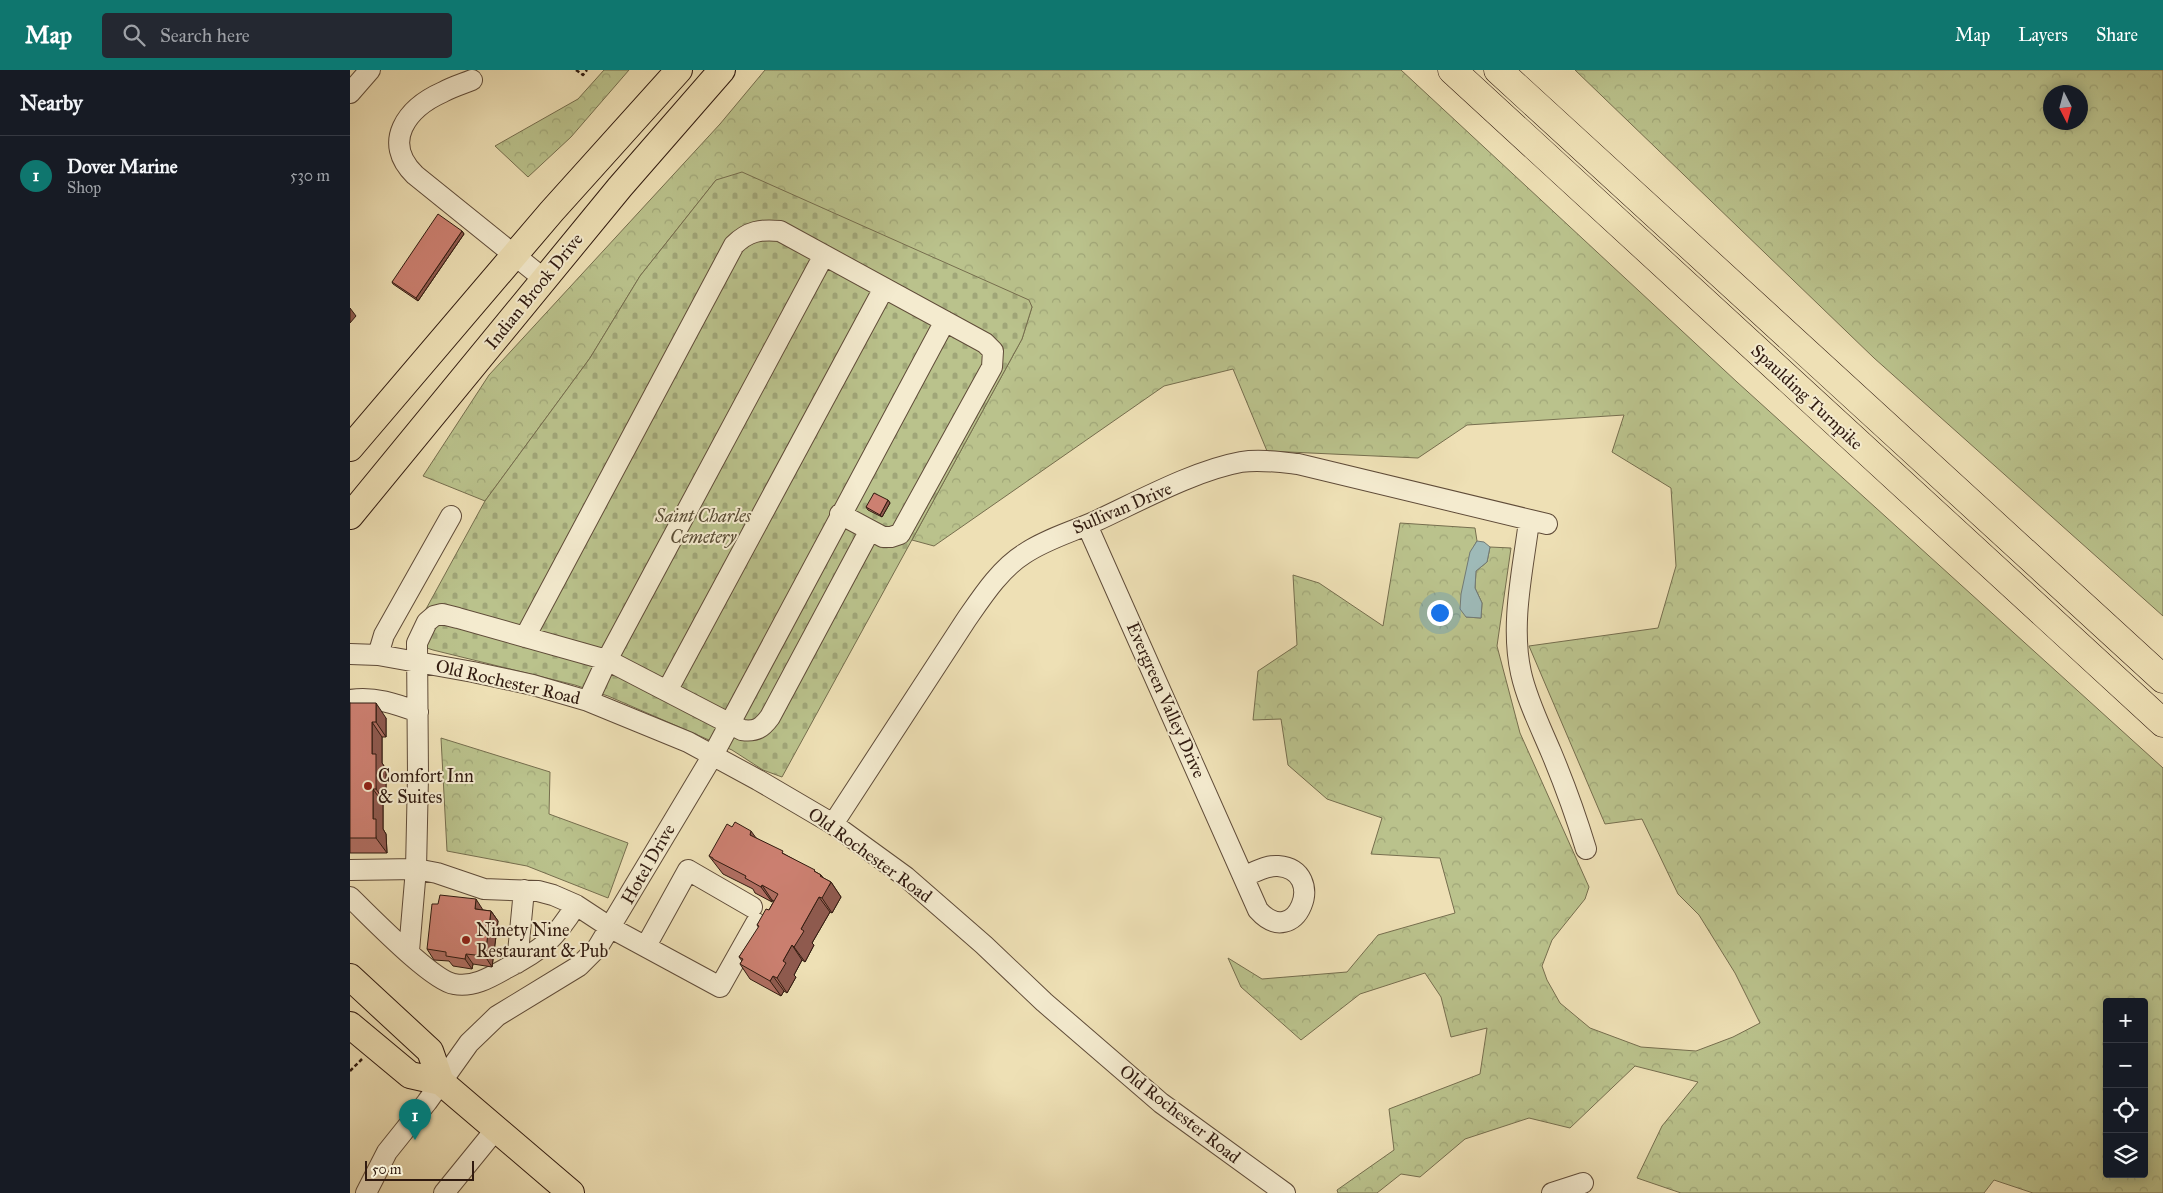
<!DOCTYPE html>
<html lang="en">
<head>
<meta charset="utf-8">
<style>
  :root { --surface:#171b24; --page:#242831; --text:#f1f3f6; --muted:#9ea1a6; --line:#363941; --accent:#0f766e }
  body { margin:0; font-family:"IM FELL Great Primer",serif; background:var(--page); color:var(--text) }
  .controls { position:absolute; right:15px; bottom:15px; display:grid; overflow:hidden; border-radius:5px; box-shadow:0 2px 12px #0003 }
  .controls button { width:45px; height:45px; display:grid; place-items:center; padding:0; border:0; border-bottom:1px solid var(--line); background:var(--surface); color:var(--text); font:25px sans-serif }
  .compass { position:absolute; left:1693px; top:15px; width:45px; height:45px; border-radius:50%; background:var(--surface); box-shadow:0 2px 12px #0003; rotate:174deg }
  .scale { position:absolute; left:15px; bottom:12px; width:109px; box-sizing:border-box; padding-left:5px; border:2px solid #311b10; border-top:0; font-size:14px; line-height:18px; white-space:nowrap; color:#311b10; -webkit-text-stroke:4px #f4ebcf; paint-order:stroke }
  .you { position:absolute; left:1089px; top:542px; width:18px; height:18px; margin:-12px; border:4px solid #fff; border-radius:50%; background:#1a73e8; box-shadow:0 0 0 8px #1a73e833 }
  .badge { display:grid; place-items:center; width:32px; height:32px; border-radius:50%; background:var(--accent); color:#fff; font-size:16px; font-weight:700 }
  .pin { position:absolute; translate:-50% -41px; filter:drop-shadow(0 1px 2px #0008) }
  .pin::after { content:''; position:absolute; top:26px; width:18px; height:15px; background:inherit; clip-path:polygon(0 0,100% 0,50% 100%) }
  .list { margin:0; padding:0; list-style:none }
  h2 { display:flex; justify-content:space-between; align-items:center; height:65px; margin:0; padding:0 20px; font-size:21px }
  h2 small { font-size:16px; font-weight:400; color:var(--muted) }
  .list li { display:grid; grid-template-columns:32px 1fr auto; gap:15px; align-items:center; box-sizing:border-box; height:80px; padding:0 20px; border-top:1px solid var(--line) }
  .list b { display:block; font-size:19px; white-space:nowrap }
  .list p { margin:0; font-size:16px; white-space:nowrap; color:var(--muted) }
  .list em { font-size:16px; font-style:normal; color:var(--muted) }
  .icon { flex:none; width:28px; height:28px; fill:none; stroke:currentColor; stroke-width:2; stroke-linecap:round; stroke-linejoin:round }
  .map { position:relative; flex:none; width:1813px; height:1123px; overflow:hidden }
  header { display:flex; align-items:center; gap:30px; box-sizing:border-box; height:70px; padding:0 25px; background:var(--accent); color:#fff }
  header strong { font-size:24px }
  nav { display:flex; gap:28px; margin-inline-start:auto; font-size:18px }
  .search { width:350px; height:45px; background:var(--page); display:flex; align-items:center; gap:12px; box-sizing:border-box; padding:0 18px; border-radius:5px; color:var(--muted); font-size:19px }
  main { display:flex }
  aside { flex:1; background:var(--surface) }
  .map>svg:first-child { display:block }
</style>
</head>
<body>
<header>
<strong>Map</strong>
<div class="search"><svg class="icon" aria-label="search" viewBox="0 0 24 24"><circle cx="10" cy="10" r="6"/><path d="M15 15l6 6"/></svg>Search here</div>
<nav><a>Map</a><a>Layers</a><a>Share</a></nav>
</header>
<main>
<aside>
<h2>Nearby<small></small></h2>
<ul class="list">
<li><span class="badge">1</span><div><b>Dover Marine</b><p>Shop</p></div><em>530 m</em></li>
</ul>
</aside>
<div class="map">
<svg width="1813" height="1123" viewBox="0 0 1813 1123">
  <defs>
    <pattern id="forest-crowns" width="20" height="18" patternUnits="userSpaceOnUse" patternTransform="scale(1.25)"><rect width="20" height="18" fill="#bac28c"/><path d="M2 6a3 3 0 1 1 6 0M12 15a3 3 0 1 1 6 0" fill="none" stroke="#a0a678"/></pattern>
    <pattern id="cemetery-stones" width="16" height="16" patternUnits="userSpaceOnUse" patternTransform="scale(1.25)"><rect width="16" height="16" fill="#bac28c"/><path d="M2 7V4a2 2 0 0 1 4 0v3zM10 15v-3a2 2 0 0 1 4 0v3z" fill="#a0a678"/></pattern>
  </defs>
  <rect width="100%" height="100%" fill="#eee0b5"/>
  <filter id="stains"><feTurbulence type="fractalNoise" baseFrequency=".004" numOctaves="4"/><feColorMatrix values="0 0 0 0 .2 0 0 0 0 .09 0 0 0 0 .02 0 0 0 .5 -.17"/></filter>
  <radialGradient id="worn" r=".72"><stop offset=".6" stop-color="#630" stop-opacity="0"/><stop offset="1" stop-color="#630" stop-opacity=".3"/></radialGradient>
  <path fill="url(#forest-crowns)" stroke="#766e4e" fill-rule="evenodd" d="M254,0H279L221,67L178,107L145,76L228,29Z
    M415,0H1051L1387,312L1813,698V1123H1683L1644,1110L1634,1123H1331L1287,1108L1312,1056L1348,1012L1285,996L1220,1058L1179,1048L1115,1069L1070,1107L1051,1104L1027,1123H988L987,1120L1044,1080L1039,1039L1130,1004L1137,958L1101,967L1091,927L1075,903L1010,924L951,970L891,917L878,888L912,909L997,902L1028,865L1105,843L1090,788L1021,784L1032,748L977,729L938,695L931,649L903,650L908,601L947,575L943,505L969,513L1033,556L1050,453L1125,458L1127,471C1113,493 1117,521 1116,547L1131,548L1132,533L1125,518L1126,501L1137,492L1140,477L1161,478L1147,576L1170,663L1239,817L1235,829L1202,870L1192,896L1197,910L1210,933L1240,958L1291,977L1346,981L1383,967L1410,953L1385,903L1349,845L1328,824L1292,749L1255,754L1179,576L1308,558L1326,496L1321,418L1262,382L1274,345L1117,355L1068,388L917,381L883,299L814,316L584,476L562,470L672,269L682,237L678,230L366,110L290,206L240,288L135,431L73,406L139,305L370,54ZM1757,932H1794V1104H1757Z
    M1225,0H1813V546L1524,288ZM1730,22V52H1700V22Z
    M91,668L200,702L199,744L278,773L258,828L177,796L97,781Z"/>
  <path fill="url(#cemetery-stones)" stroke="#766e4e" d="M392,102L679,230L682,237L672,269L432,707L413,700L382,680L258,626L225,615L83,580L58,572L135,431L240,288L290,206L366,110Z"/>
  <path fill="#9ebab8" stroke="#727a75" d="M1127,471L1134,472L1140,477L1137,492L1126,501L1125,518L1132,533L1131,548L1116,547L1110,539L1111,524L1120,482Z"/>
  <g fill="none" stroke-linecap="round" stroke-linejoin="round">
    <g stroke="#604c39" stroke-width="22">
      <path id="minor" d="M122,10C112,14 102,17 93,22C57,38 31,72 65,105L194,209
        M0,23L20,0
        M1179,451C1173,500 1160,554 1171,603C1177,630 1190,656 1201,682C1214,713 1226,746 1236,779
        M737,455L908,840C946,883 979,800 928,796C917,795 905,802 895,806
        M175,567L384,175C398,161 411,159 430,161L635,273L643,281L642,297L550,464L541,467H533L490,444
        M0,584L28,585L123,602L183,615L238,631L338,672L408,710L483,754L556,807L634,875L694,932L811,1033L935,1123
        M28,585L34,565L101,446
        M317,621L534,218
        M0,630C24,626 46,634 68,642
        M238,631L257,590L474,185
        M483,754L616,550C632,527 650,499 674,484C696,469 722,462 746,451C789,431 846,400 891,392C909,389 930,392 948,394L1197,454
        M0,800L66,799L59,881
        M0,827C20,846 81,910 104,914C123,918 141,907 157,898C192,880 205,869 226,835
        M406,853L370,917L261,858L226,835L203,825L188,821L134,819L87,803L66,799L68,706L67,573L77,552L84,546L92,544L108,548L257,590L392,660C406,662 412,658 420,647L520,460
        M296,876L338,800L402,837
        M167,893L174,820
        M16,1123L37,1082L77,1032L119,973L147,946L229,896L248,877L363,685L595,251
        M94,1123L146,1059
        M1202,1123L1233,1113"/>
    </g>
    <g stroke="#311b10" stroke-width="28">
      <path id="major" d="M0,378L202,141L329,0
        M0,446L270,117L372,0
        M0,907L80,981L91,1012
        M0,955L60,1005L91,1012L221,1123"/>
    </g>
    <g stroke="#311b10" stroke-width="29">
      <path id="highway" d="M1102,0L1813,653
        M1148,0L1813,609"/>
    </g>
    <path stroke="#311b10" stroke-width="2.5" stroke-dasharray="4 2.5" stroke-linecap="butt" d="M226,0L233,5L237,0
      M0,1001L12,989"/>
    <use href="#minor" stroke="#f4ebcf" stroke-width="20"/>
    <use href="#major" stroke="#eee0b5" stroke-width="26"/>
    <use href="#highway" stroke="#eee0b5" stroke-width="28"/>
  </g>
  <path fill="#af6e61" stroke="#311b10" d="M112,161L114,164L68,231L43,214L42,212Z
    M538,430L540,433L532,447L518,440L516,437Z
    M0,633L36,648V667H32V693L36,699V733H33V759L36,764L37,783H0Z
    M382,757L406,768L471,805L473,808L481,812L491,827L482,843L480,842L462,873L464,875L455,892L452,890L444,905L446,907L437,923L434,921L431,926L400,909L390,894L392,891L389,887L409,858L407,855L419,840L424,831L422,830V832L405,823L403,819L373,804L359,786Z
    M133,840L141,841L148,851L142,897L123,894L122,899L103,896L99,891L84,890L77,879Z"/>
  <path fill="#8f5a4f" stroke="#311b10" d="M112,161L114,164L68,231L66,228Z
    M0,238L6,246L0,253Z
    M538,430L540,433L532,447L530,445Z
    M26,633L36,648V667L26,652Z
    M22,652L32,667V693L36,699V733L26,719L22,684Z
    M23,719L33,733V759L36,764L37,783L26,768L23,749Z
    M401,761L412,776L400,765Z
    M471,805L479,816L481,812L491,827L482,843L472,828L470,806Z
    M412,815L422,830V832L411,817Z
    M469,827L480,842L462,873L464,875L455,892L444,877L451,859Z
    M126,829L133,840L125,839Z
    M141,841L148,851L142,897L135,886Z
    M442,875L452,890L444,905L446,907L437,923L427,908L433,891Z
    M116,884L123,894L122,899L115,889Z
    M423,906L434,921L431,926L420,911Z"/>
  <path fill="#cc8071" stroke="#311b10" d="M88,144L112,161L66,228L42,212Z
    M524,423L538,430L530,445L516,437Z
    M0,633H26V652H22V684H26V719H23V749H26V768H0Z
    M385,752L401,761L400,765L433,781L432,783L465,800L464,801L471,805L470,806L481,812L472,828L469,827L451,859L454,861L444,877L442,875L433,891L436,893L427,908L423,906L420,911L390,894L393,889L389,887L409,856L407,855L416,839L419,840L428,824L412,815L411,817L395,808L396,806L363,789V788L359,786L377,754L382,757Z
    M90,825L126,829L125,839L141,841L135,886L116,884L115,889L96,886V882L77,879L82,834H88Z"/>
  <g fill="#8f2418" stroke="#f4ebcf" stroke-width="2">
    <circle cx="18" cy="716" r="5"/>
    <circle cx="116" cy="870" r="5"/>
  </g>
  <g text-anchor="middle" stroke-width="4" stroke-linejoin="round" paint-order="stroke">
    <g font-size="18" fill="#311b10" stroke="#f4ebcf">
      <text transform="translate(184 221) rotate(-51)" y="6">Indian Brook Drive</text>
      <text transform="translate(1457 327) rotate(43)" y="6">Spaulding Turnpike</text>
      <text transform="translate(772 438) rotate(-23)" y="6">Sullivan Drive</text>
      <text transform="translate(158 612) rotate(13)" y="6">Old Rochester Road</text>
      <text transform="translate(816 630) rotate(66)" y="6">Evergreen Valley Drive</text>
      <text transform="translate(520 785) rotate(36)" y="6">Old Rochester Road</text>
      <text transform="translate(298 794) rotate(-60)" y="6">Hotel Drive</text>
      <text transform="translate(830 1044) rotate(38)" y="6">Old Rochester Road</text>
    </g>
    <g font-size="18" font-style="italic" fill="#5a4d35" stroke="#f4ebcf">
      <text x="353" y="452">Saint Charles<tspan x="353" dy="21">Cemetery</tspan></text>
    </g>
    <g font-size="18" fill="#311b10" stroke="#f4ebcf" text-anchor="start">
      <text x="28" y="712">Comfort Inn<tspan x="28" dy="21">&amp; Suites</tspan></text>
      <text x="126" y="866">Ninety Nine<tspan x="126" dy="21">Restaurant &amp; Pub</tspan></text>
    </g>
  </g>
  <rect width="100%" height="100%" filter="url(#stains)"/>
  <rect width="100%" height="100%" fill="url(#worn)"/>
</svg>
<div class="controls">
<button>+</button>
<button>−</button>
<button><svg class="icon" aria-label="locate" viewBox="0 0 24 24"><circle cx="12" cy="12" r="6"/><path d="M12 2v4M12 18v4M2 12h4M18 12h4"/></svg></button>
<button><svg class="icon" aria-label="layers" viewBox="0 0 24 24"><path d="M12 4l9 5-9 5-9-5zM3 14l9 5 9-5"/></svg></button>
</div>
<svg class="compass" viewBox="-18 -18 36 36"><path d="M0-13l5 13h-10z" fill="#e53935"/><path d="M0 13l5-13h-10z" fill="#9ea1a6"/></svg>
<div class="scale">50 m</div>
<div class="you"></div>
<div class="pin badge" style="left:65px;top:1070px">1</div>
</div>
</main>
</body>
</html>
